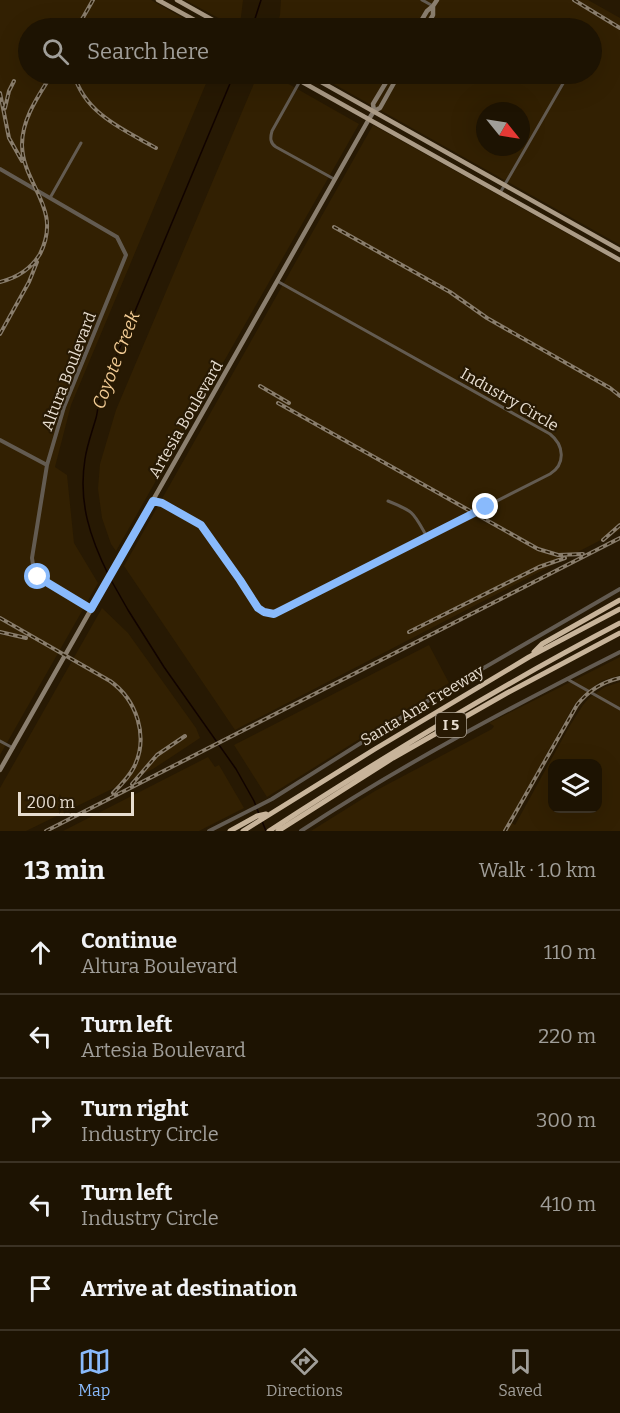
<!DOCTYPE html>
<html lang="en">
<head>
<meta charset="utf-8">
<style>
  :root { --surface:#1d1302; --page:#2a2011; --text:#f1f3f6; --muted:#a09e99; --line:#3b3224; --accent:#89bafc }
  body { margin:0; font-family:Bitter,serif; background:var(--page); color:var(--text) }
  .controls { position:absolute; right:18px; bottom:18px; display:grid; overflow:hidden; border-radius:12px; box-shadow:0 6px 24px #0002 }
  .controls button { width:54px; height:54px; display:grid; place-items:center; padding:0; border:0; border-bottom:2px solid var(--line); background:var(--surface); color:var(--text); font:30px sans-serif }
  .compass { position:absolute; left:476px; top:102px; width:54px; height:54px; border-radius:50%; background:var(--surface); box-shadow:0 6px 24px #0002; rotate:120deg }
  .scale { position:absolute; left:18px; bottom:15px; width:116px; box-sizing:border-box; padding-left:6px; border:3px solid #e7ddd0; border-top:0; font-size:16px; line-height:21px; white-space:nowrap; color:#e7ddd0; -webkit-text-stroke:4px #271903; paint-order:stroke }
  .stop { position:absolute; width:18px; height:18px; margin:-14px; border:4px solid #89bafc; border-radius:50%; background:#fff }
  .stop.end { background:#89bafc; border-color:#fff; box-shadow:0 2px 6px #0008 }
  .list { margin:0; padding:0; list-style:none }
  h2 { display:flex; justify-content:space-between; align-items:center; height:78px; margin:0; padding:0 24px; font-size:26px }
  h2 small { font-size:20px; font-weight:400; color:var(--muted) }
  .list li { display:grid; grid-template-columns:39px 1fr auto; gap:18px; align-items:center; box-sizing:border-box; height:84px; padding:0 24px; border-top:2px solid var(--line) }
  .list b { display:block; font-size:22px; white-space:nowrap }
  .list p { margin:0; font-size:20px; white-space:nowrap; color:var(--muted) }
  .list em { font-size:20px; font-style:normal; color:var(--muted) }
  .icon { flex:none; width:33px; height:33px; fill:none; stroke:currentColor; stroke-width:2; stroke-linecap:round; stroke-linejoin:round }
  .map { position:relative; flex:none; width:620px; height:831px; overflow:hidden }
  .search { position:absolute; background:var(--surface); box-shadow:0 6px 24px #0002; left:18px; right:18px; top:18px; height:66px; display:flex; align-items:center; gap:15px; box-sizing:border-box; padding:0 21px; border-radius:33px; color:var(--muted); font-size:22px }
  .sheet { height:498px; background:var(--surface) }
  nav { display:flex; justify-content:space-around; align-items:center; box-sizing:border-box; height:84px; border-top:2px solid var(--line); background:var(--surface); font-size:16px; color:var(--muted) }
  nav a { display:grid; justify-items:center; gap:3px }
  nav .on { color:var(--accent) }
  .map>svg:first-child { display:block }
</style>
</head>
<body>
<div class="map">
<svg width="620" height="831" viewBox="0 0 620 831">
  <rect width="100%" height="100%" fill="#271903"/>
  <path fill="#322002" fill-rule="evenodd" d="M0,0H151L201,28H28V74H210L71,405L55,467L67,475L74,543L98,583L0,755Z
    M185,0H243L241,17L237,28Z
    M281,0H588L620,18V245L316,74H592V28H276L280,15ZM485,111H521V147H485Z
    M258,74H271L359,124L116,551L111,544L102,518L98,489L100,464L116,410Z
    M373,125L620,263V530L235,730L124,566Z
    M102,608L128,633L196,728L200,738L153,769L26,831H0V788Z
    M429,645L449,683L267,797L234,745Z
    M620,657V675L601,681L583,695L574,705L509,821L515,825L569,727L583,705L589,698L605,687L620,682V831H311L375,791L492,729L494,726L489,723ZM552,764H598V808H552Z
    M208,757L215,767L219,765L244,808L199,831H63Z"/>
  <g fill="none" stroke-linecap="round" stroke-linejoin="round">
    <path stroke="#110300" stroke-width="1.5" d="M252,28L261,0
      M109,576C90,538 78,502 85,459C87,445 92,432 96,418C98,411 98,403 100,395L234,74
      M111,580L128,610L164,667L236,769L254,801L259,814
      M262,821L266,831"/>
    <path stroke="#635b51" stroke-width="3" d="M422,0L433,6
      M300,81L272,131C270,138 270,143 276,147L334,179
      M500,193L565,80
      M50,198L81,143
      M153,500L162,503L201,525L240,580L258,608L264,612L274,614L550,474C566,464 564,445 550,434L277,281
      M388,501C415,512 413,512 427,537
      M567,679L620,709
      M0,741L13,748"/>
    <path stroke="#635b51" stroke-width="4" d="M0,169L117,237L126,255L64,407L47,465L32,558L34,572L41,580L91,609
      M0,440L47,465
      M209,831L272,799L437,695L620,589
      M301,831C403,764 511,707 620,652"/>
    <path stroke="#8b7f6f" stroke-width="4.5" d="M417,28L427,11L433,6L437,0
      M425,28L433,15V6
      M374,111L373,104L391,74
      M0,770L369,119L374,111L380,108L399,74"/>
    <path stroke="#ab9b86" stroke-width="4.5" d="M158,0L209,28
      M177,0L227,28
      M288,74L620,260
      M307,74L620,250"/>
    <path stroke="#c8b49a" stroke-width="5" d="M534,652L542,644L620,600
      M230,831L257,816L266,814
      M243,831L375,749L529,657L620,609
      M269,831C383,757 500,686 620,623
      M278,831L393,758L507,693L620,633"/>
    <g stroke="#897d6c" stroke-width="4">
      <path id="rail" d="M574,0L620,28
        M77,28L93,0
        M74,74C84,113 124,130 156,148
        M0,93L9,138L22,161
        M5,108L9,91L14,81
        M334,227L450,292L487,318L610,388L620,396
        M0,282C16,278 31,269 40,254C63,208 23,186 22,145C22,118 39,95 52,74
        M0,334L29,282L37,262
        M260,386L289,403
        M278,403L538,549L558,555L583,554
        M603,540L620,525
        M0,618L110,681C137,700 149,737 134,767C129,777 121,785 113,793
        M0,632L26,638
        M409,632L539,567L565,558
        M132,784L157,755L185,736
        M46,831L620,538
        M505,831L577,705C588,691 602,682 620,678"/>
    </g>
    <use href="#rail" stroke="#271903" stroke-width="1.5" stroke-dasharray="4.5" stroke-linecap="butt"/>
  </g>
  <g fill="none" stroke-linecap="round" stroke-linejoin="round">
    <path stroke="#89bafc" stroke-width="8" d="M38,577L91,609L153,501L162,503L201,525L240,580L258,608L264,612L274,614L486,507"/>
  </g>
  <g text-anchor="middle" stroke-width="4.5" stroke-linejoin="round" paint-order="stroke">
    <rect fill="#271903" stroke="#ada292" stroke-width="1.5" x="436" y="713" width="30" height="24" rx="4.5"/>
    <g font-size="15" font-weight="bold" fill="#e7ddd0">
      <text x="451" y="730">I 5</text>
    </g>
    <g font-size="16" fill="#e7ddd0" stroke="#271903">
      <text transform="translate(68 371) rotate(-69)" y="6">Altura Boulevard</text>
      <text transform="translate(510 399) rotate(30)" y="6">Industry Circle</text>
      <text transform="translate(185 419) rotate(-60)" y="6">Artesia Boulevard</text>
      <text transform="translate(422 705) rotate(-31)" y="6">Santa Ana Freeway</text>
    </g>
    <g font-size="18" font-style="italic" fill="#f3cc95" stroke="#271903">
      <text transform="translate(116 360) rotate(-69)" y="6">Coyote Creek</text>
    </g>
  </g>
</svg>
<div class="controls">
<button><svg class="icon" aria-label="layers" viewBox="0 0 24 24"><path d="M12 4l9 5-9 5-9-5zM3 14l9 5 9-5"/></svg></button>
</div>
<svg class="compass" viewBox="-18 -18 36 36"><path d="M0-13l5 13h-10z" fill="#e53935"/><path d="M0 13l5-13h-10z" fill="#a09e99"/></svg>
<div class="scale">200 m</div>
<div class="stop" style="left:38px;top:577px"></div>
<div class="stop end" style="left:486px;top:507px"></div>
<div class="search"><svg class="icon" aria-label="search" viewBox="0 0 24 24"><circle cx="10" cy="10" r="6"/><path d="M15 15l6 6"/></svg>Search here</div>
</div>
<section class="sheet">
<h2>13 min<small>Walk · 1.0 km</small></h2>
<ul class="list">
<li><svg class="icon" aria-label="ahead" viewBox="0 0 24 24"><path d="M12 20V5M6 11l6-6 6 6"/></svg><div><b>Continue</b><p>Altura Boulevard</p></div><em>110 m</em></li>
<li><svg class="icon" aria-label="left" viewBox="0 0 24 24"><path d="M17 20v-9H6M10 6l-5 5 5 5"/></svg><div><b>Turn left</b><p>Artesia Boulevard</p></div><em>220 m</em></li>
<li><svg class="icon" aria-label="right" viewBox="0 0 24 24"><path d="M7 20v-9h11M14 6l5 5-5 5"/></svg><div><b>Turn right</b><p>Industry Circle</p></div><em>300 m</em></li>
<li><svg class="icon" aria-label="left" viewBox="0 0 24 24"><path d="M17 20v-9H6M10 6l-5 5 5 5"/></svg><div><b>Turn left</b><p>Industry Circle</p></div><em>410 m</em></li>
<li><svg class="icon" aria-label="arrive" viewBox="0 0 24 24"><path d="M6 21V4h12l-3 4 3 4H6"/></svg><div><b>Arrive at destination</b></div></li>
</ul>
</section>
<nav>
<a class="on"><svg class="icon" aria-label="map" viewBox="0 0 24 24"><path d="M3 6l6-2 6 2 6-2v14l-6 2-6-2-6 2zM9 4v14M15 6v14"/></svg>Map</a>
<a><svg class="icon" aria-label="directions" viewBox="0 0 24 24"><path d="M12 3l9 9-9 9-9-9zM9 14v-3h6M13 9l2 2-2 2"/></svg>Directions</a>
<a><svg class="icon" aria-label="saved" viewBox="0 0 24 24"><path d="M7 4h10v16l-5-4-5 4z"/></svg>Saved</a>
</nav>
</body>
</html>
